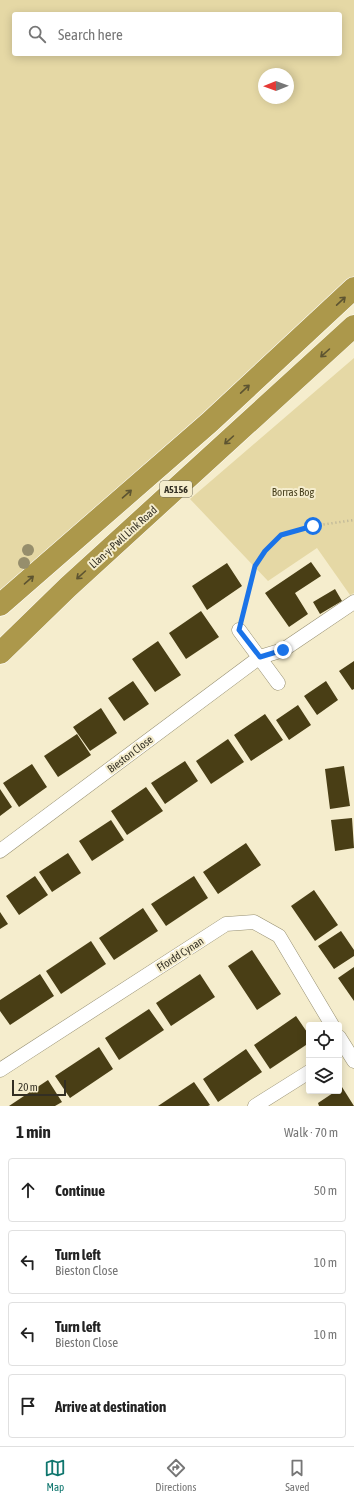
<!DOCTYPE html>
<html lang="en">
<head>
<meta charset="utf-8">
<style>
  :root { --surface:#fff; --page:#f6f6f6; --text:#222; --muted:#767676; --line:#e0e0e0; --accent:#0f766e }
  body { margin:0; font-family:"Asap Condensed",sans-serif; background:var(--page); color:var(--text) }
  .controls { position:absolute; right:12px; bottom:12px; display:grid; overflow:hidden; border-radius:4px; box-shadow:0 2px 10px #0003 }
  .controls button { width:36px; height:36px; display:grid; place-items:center; padding:0; border:0; border-bottom:1px solid var(--line); background:var(--surface); color:var(--text); font:20px sans-serif }
  .compass { position:absolute; left:258px; top:68px; width:36px; height:36px; border-radius:50%; background:var(--surface); box-shadow:0 2px 10px #0003; rotate:269deg }
  .scale { position:absolute; left:12px; bottom:10px; width:54px; box-sizing:border-box; padding-left:4px; border:2px solid #332f23; border-top:0; font-size:11px; line-height:14px; white-space:nowrap; color:#332f23; -webkit-text-stroke:3px #f5edcd; paint-order:stroke }
  .stop { position:absolute; width:12px; height:12px; margin:-9px; border:3px solid #1a73e8; border-radius:50%; background:#fff }
  .stop.end { background:#1a73e8; border-color:#fff; box-shadow:0 1px 4px #0008 }
  .list { margin:0; padding:0; list-style:none }
  h2 { display:flex; justify-content:space-between; align-items:center; height:52px; margin:0; padding:0 16px; font-size:17px }
  h2 small { font-size:13px; font-weight:400; color:var(--muted) }
  .list li { display:grid; grid-template-columns:26px 1fr auto; gap:12px; align-items:center; box-sizing:border-box; height:64px; margin:0 8px 8px; padding:0 8px; border:1px solid var(--line); border-radius:4px }
  .list b { display:block; font-size:15px; white-space:nowrap }
  .list p { margin:0; font-size:13px; white-space:nowrap; color:var(--muted) }
  .list em { font-size:13px; font-style:normal; color:var(--muted) }
  .icon { flex:none; width:22px; height:22px; fill:none; stroke:currentColor; stroke-width:2; stroke-linecap:round; stroke-linejoin:round }
  .map { position:relative; flex:none; width:354px; height:1106px; overflow:hidden }
  .search { position:absolute; background:var(--surface); box-shadow:0 2px 10px #0003; left:12px; right:12px; top:12px; height:44px; display:flex; align-items:center; gap:10px; box-sizing:border-box; padding:0 14px; border-radius:4px; color:var(--muted); font-size:15px }
  .sheet { height:340px; background:var(--surface) }
  nav { display:flex; justify-content:space-around; align-items:center; box-sizing:border-box; height:56px; border-top:1px solid var(--line); background:var(--surface); font-size:11px; color:var(--muted) }
  nav a { display:grid; justify-items:center; gap:2px }
  nav .on { color:var(--accent) }
  .map>svg:first-child { display:block }
</style>
</head>
<body>
<div class="map">
<svg width="354" height="1106" viewBox="0 0 354 1106">
  <rect width="100%" height="100%" fill="#f5edcd"/>
  <path fill="#e5d8a5" fill-rule="evenodd" d="M0,0H354V278L0,602ZM14,14H340V54H14ZM264,74H288V98H264Z
    M354,358V593L350,595L317,548L268,581L190,499Z"/>
  <path fill="#493e15" d="M311,562L321,576L295,593L308,614L289,627L265,593Z
    M227,563L242,586L207,610L192,586Z
    M335,589L342,601L320,614L313,602Z
    M201,611L219,637L186,659L169,633Z
    M158,641L181,675L155,692L132,659Z
    M354,661V689L352,690L339,671Z
    M133,681L149,704L124,721L108,698Z
    M326,681L338,700L317,715L304,696Z
    M298,705L311,725L289,740L276,720Z
    M101,708L117,733L90,751L73,727Z
    M265,714L283,740L251,761L234,735Z
    M77,734L91,755L58,777L44,756Z
    M228,739L244,762L211,784L196,761Z
    M185,761L198,781L165,804L151,783Z
    M32,764L47,787L19,807L3,783Z
    M344,766L350,806L330,809L325,769Z
    M146,787L163,811L127,835L111,811Z
    M0,789L12,807L0,816Z
    M352,818L354,848L335,851L331,820Z
    M111,820L124,840L92,861L79,841Z
    M246,843L261,865L218,894L203,872Z
    M68,853L81,873L52,892L39,872Z
    M35,876L48,895L19,915L6,896Z
    M194,876L208,898L166,926L151,904Z
    M314,890L338,925L315,941L291,906Z
    M143,908L158,931L114,960L99,938Z
    M0,912L8,924L0,929Z
    M341,931L354,950V956L334,969L318,946Z
    M91,941L106,964L61,994L46,971Z
    M252,950L281,994L257,1010L228,966Z
    M354,967V1001L338,978Z
    M40,974L54,996L10,1025L0,1011V1000Z
    M200,974L215,997L171,1026L156,1003Z
    M149,1009L164,1030L119,1060L105,1038Z
    M296,1016L309,1035V1043L270,1069L254,1045Z
    M99,1047L113,1069L70,1098L55,1076Z
    M246,1049L262,1072L218,1102L203,1079Z
    M48,1080L62,1102L55,1106H9Z
    M194,1082L210,1105L208,1106H158Z
    M342,1087L354,1106H319L318,1103L336,1091H339V1089Z"/>
  <g fill="none" stroke-linecap="round" stroke-linejoin="round">
    <g stroke="#968f71" stroke-width="15">
      <path id="street" d="M239,630L278,683
        M0,851L260,657L283,650L354,602
        M339,1037L354,1061
        M0,1070L226,924L254,922L279,936L332,1025
        M255,1106L309,1072"/>
    </g>
    <g stroke="#fff" stroke-width="23">
      <path id="highway" d="M0,605L210,422L354,288
        M0,653L68,587L354,326"/>
    </g>
    <path stroke="#b6b096" stroke-width="2.5" stroke-dasharray="1 3" stroke-linecap="butt" d="M243,616L255,566L265,551L281,535L313,526L354,520"/>
    <use href="#street" stroke="#fff" stroke-width="14"/>
    <use href="#highway" stroke="#ac984b" stroke-width="22"/>
  </g>
  <g fill="#968e6c">
    <circle cx="28" cy="550" r="6"/>
    <circle cx="24" cy="563" r="6"/>
  </g>
  <defs><path id="oneway-shaft" d="M-6 0H5M1.5-3L5.5 0L1.5 3" fill="none" stroke-width="1.6" stroke-linecap="round" stroke-linejoin="round"/></defs>
  <g stroke="#5d5431">
    <use href="#oneway-shaft" transform="translate(341 301) rotate(-43)"/>
    <use href="#oneway-shaft" transform="translate(325 353) rotate(138)"/>
    <use href="#oneway-shaft" transform="translate(245 389) rotate(-43)"/>
    <use href="#oneway-shaft" transform="translate(229 440) rotate(138)"/>
    <use href="#oneway-shaft" transform="translate(127 494) rotate(-41)"/>
    <use href="#oneway-shaft" transform="translate(81 575) rotate(138)"/>
    <use href="#oneway-shaft" transform="translate(29 580) rotate(-41)"/>
  </g>
  <g fill="none" stroke-linecap="round" stroke-linejoin="round">
    <path stroke="#1a73e8" stroke-width="5" d="M283,650L260,657L239,630L255,566L265,551L281,535L313,526"/>
  </g>
  <g text-anchor="middle" stroke-width="4" stroke-linejoin="round" paint-order="stroke">
    <rect fill="#f5edcd" stroke="#6d6856" stroke-width="1" x="160" y="481" width="32" height="16" rx="3"/>
    <g font-size="10" font-weight="bold" fill="#332f23">
      <text x="176" y="493">A5156</text>
    </g>
    <g font-size="11" fill="#48401d" stroke="#f5edcd">
      <text x="293" y="496">Borras Bog</text>
    </g>
    <g font-size="11" fill="#332f23" stroke="#f5edcd">
      <text transform="translate(123 537) rotate(-42)" y="4">Llan-y-Pwll Link Road</text>
      <text transform="translate(130 754) rotate(-37)" y="4">Bieston Close</text>
      <text transform="translate(180 954) rotate(-33)" y="4">Ffordd Cynan</text>
    </g>
  </g>
</svg>
<div class="controls">
<button><svg class="icon" aria-label="locate" viewBox="0 0 24 24"><circle cx="12" cy="12" r="6"/><path d="M12 2v4M12 18v4M2 12h4M18 12h4"/></svg></button>
<button><svg class="icon" aria-label="layers" viewBox="0 0 24 24"><path d="M12 4l9 5-9 5-9-5zM3 14l9 5 9-5"/></svg></button>
</div>
<svg class="compass" viewBox="-18 -18 36 36"><path d="M0-13l5 13h-10z" fill="#e53935"/><path d="M0 13l5-13h-10z" fill="#767676"/></svg>
<div class="scale">20 m</div>
<div class="stop" style="left:313px;top:526px"></div>
<div class="stop end" style="left:283px;top:650px"></div>
<div class="search"><svg class="icon" aria-label="search" viewBox="0 0 24 24"><circle cx="10" cy="10" r="6"/><path d="M15 15l6 6"/></svg>Search here</div>
</div>
<section class="sheet">
<h2>1 min<small>Walk · 70 m</small></h2>
<ul class="list">
<li><svg class="icon" aria-label="ahead" viewBox="0 0 24 24"><path d="M12 20V5M6 11l6-6 6 6"/></svg><div><b>Continue</b></div><em>50 m</em></li>
<li><svg class="icon" aria-label="left" viewBox="0 0 24 24"><path d="M17 20v-9H6M10 6l-5 5 5 5"/></svg><div><b>Turn left</b><p>Bieston Close</p></div><em>10 m</em></li>
<li><svg class="icon" aria-label="left" viewBox="0 0 24 24"><path d="M17 20v-9H6M10 6l-5 5 5 5"/></svg><div><b>Turn left</b><p>Bieston Close</p></div><em>10 m</em></li>
<li><svg class="icon" aria-label="arrive" viewBox="0 0 24 24"><path d="M6 21V4h12l-3 4 3 4H6"/></svg><div><b>Arrive at destination</b></div></li>
</ul>
</section>
<nav>
<a class="on"><svg class="icon" aria-label="map" viewBox="0 0 24 24"><path d="M3 6l6-2 6 2 6-2v14l-6 2-6-2-6 2zM9 4v14M15 6v14"/></svg>Map</a>
<a><svg class="icon" aria-label="directions" viewBox="0 0 24 24"><path d="M12 3l9 9-9 9-9-9zM9 14v-3h6M13 9l2 2-2 2"/></svg>Directions</a>
<a><svg class="icon" aria-label="saved" viewBox="0 0 24 24"><path d="M7 4h10v16l-5-4-5 4z"/></svg>Saved</a>
</nav>
</body>
</html>
